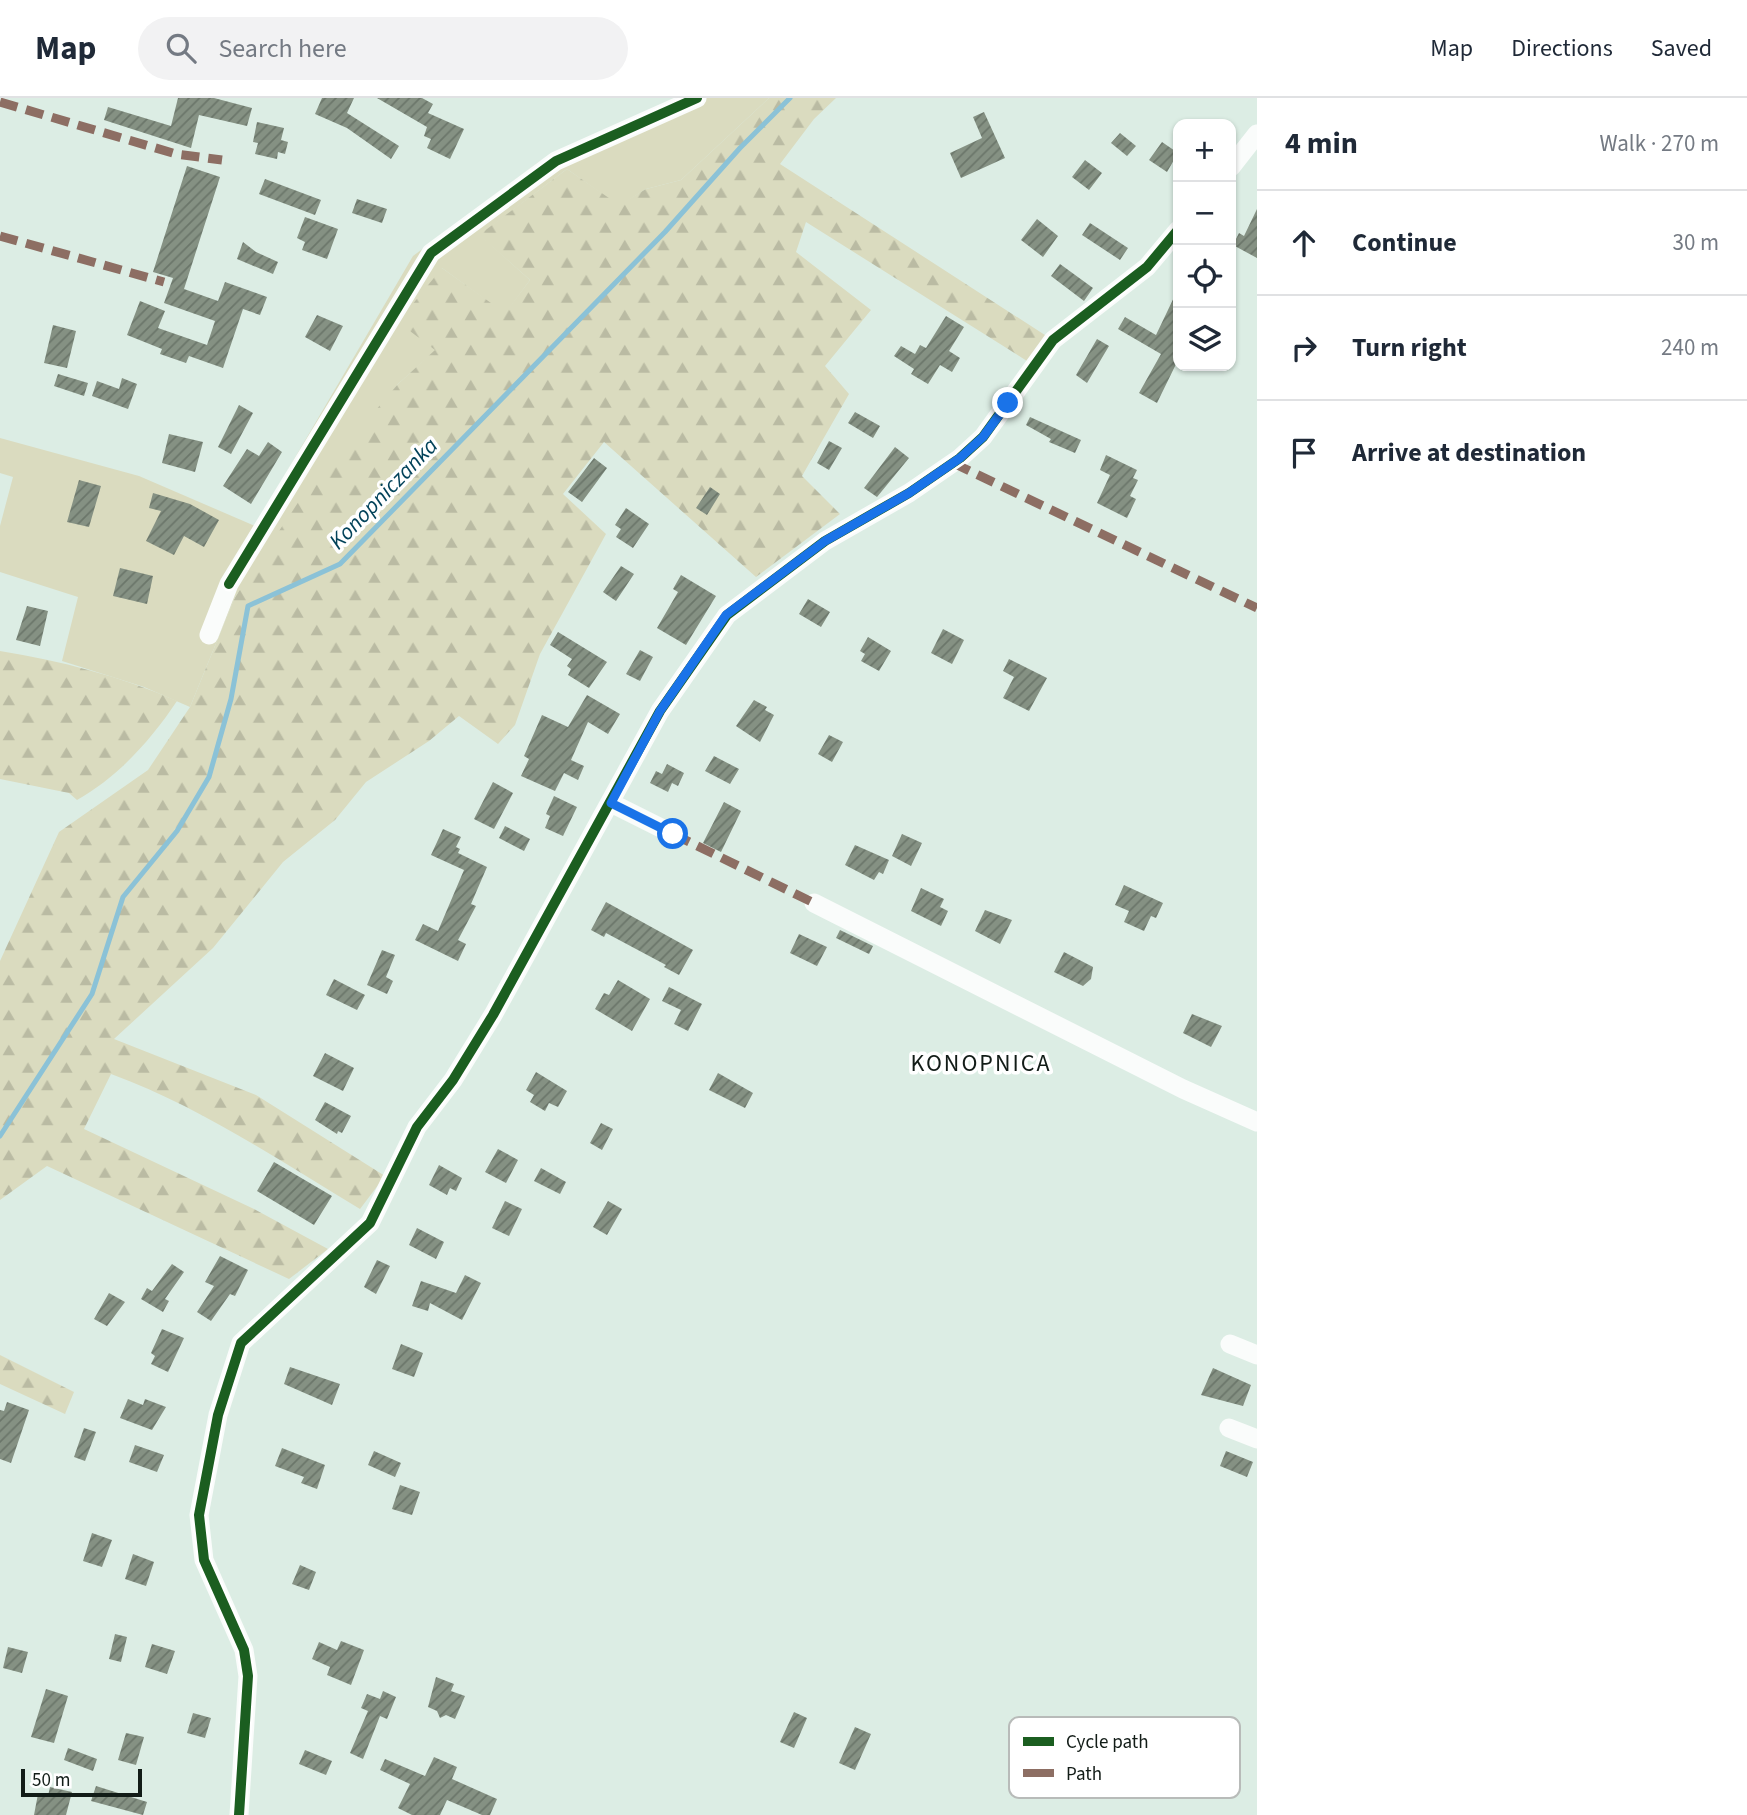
<!DOCTYPE html>
<html lang="en">
<head>
<meta charset="utf-8">
<style>
  :root { --surface:#fff; --page:#f2f2f3; --text:#1f2937; --muted:#747a83; --line:#e0e1e3 }
  body { margin:0; font-family:"Source Sans 3",sans-serif; background:var(--page); color:var(--text) }
  .controls { position:absolute; right:21px; top:21px; display:grid; overflow:hidden; border-radius:14px; box-shadow:0 2px 5px #0004 }
  .controls button { width:63px; height:63px; display:grid; place-items:center; padding:0; border:0; border-bottom:2px solid var(--line); background:var(--surface); color:var(--text); font:35px sans-serif }
  .scale { position:absolute; left:21px; bottom:18px; width:121px; box-sizing:border-box; padding-left:7px; border:4px solid #121c17; border-top:0; font-size:19px; line-height:24px; white-space:nowrap; color:#121c17; -webkit-text-stroke:5px #fff; paint-order:stroke }
  .stop { position:absolute; width:21px; height:21px; margin:-16px; border:5px solid #1a73e8; border-radius:50%; background:#fff }
  .stop.end { background:#1a73e8; border-color:#fff; box-shadow:0 2px 7px #0008 }
  .list { margin:0; padding:0; list-style:none }
  h2 { display:flex; justify-content:space-between; align-items:center; height:91px; margin:0; padding:0 28px; font-size:30px }
  h2 small { font-size:23px; font-weight:400; color:var(--muted) }
  .list li { display:grid; grid-template-columns:46px 1fr auto; gap:21px; align-items:center; box-sizing:border-box; height:105px; padding:0 28px; border-top:2px solid var(--line) }
  .list b { display:block; font-size:26px; white-space:nowrap }
  .list em { font-size:23px; font-style:normal; color:var(--muted) }
  .icon { flex:none; width:38px; height:38px; fill:none; stroke:currentColor; stroke-width:2; stroke-linecap:round; stroke-linejoin:round }
  .map { position:relative; flex:none; width:1257px; height:1717px; overflow:hidden }
  header { display:flex; align-items:center; gap:42px; box-sizing:border-box; height:98px; padding:0 35px; background:var(--surface); border-bottom:2px solid var(--line) }
  header strong { font-size:33px }
  nav { display:flex; gap:38px; margin-inline-start:auto; font-size:24px }
  .search { width:490px; height:63px; background:var(--page); display:flex; align-items:center; gap:18px; box-sizing:border-box; padding:0 24px; border-radius:38px; color:var(--muted); font-size:26px }
  main { display:flex }
  aside { flex:1; background:var(--surface) }
  .map>svg:first-child { display:block }
</style>
</head>
<body>
<header>
<strong>Map</strong>
<div class="search"><svg class="icon" aria-label="search" viewBox="0 0 24 24"><circle cx="10" cy="10" r="6"/><path d="M15 15l6 6"/></svg>Search here</div>
<nav><a>Map</a><a>Directions</a><a>Saved</a></nav>
</header>
<main>
<div class="map">
<svg width="1257" height="1717" viewBox="0 0 1257 1717">
  <defs>
    <pattern id="forest-firs" width="22" height="20" patternUnits="userSpaceOnUse" patternTransform="scale(1.75)"><rect width="22" height="20" fill="#dadbbf"/><path d="M5 1l3.5 6h-7zM16 11l3.5 6h-7z" fill="#babba3"/></pattern>
    <pattern id="building-hatch" width="6" height="6" patternUnits="userSpaceOnUse" patternTransform="scale(1.75)"><rect width="6" height="6" fill="#859183"/><path d="M-1 1l2-2M0 6l6-6M5 7l2-2" fill="none" stroke="#6b766a"/></pattern>
  </defs>
  <rect width="100%" height="100%" fill="#dcede4"/>
  <path fill="#dadbbf" d="M682,0H769L681,82L646,91L619,108L567,71L480,137L530,182L505,216L442,170L436,252L398,286L235,499L190,609L144,589L62,563L78,499L0,474V428L13,379L0,375V340L139,378L255,428L413,158L540,63Z"/>
  <path fill="url(#forest-firs)" d="M769,0H836L814,21L780,66L1048,239L1027,263L806,124L796,154L871,212L825,268L849,296L802,378L840,416L756,479L604,344L563,396L606,436L540,556L515,627L498,646L459,618L429,643L366,684L335,722L283,764L213,850L114,941L256,997L385,1078L360,1111C280,1063 199,1008 111,976L84,1031L254,1111L328,1151L289,1181L47,1068L0,1102V863L59,734L148,672L190,609L235,499L301,400L398,286L435,252L398,224L442,170L505,215L530,182L479,137L567,71L619,107L646,91L681,82Z
    M0,553C61,563 120,578 177,603C151,642 118,679 77,702L69,695L0,681Z
    M0,1257L74,1294L65,1316L0,1286Z"/>
  <g fill="none" stroke-linecap="round" stroke-linejoin="round">
    <path stroke="#8bc2d7" stroke-width="5" d="M0,1038L92,896L123,799L177,733L209,679L231,601L248,508L340,466L665,134L740,50L790,0"/>
  </g>
  <path fill="url(#building-hatch)" d="M178,0H214L252,10L247,28L199,17L191,50L104,22L108,9L171,28Z
    M322,0H354L347,15L399,48L391,61L347,30L315,16Z
    M377,0H422L433,6L428,15L464,31L450,61L427,50L431,41L424,38L427,29Z
    M984,14L1005,60L961,80L950,55L982,40L973,19Z
    M257,24L284,30L281,42L288,44L285,56L278,54L277,61L255,56L258,45L253,44Z
    M1120,35L1136,48L1127,58L1111,45Z
    M1162,44L1178,55L1167,74L1149,62Z
    M1085,62L1102,75L1089,92L1072,79Z
    M187,68L220,79L184,191L218,203L225,184L267,199L260,217L243,211L223,270L189,258L186,265L160,256L162,251L127,237L140,203L165,213L158,230L207,247L215,223L164,205L173,180L153,174Z
    M265,81L321,102L315,117L259,96Z
    M357,101L387,111L382,125L352,115Z
    M1257,111V160L1233,147L1239,135L1244,138Z
    M305,119L338,131L327,161L302,152L305,144L297,140Z
    M1037,121L1058,138L1043,159L1021,142Z
    M1090,125L1128,150L1120,162L1082,137Z
    M243,144L256,154L278,164L273,176L237,161Z
    M1060,166L1093,190L1084,203L1051,178Z
    M1178,191V262L1157,305L1139,295L1161,256L1118,231L1125,219L1156,237Z
    M317,217L343,228L330,253L305,239Z
    M946,218L964,229L949,253L960,260L952,274L940,267L928,286L911,276L914,271L894,258L901,248L915,256L920,247L926,250Z
    M53,227L76,233L67,270L44,265Z
    M1097,241L1109,248L1087,285L1076,277Z
    M58,276L88,285L84,298L54,288Z
    M122,280L137,286L128,311L92,298L97,283L119,291Z
    M239,307L253,315L231,356L218,349Z
    M855,314L880,328L873,340L848,325Z
    M1030,319L1081,342L1075,355L1049,344L1051,341L1026,327Z
    M169,336L203,344L195,374L162,365Z
    M829,343L842,350L829,372L817,365Z
    M268,344L282,354L251,406L223,388L247,351L259,358Z
    M895,349L909,360L877,399L864,390Z
    M1106,357L1137,372L1133,380L1138,382L1130,398L1136,401L1127,420L1097,405L1110,377L1100,372Z
    M594,360L607,370L582,404L568,394Z
    M79,382L101,388L89,429L67,424Z
    M710,389L720,396L707,417L696,410Z
    M153,395L190,406L219,422L204,449L184,438L174,457L146,443L161,413L149,410Z
    M626,410L649,426L633,450L616,439L621,431L615,427Z
    M621,468L634,476L616,503L603,494Z
    M120,470L153,478L147,506L113,498Z
    M681,477L716,498L686,547L657,530L678,494L673,491Z
    M808,501L830,514L821,529L799,516Z
    M27,508L48,513L40,548L16,542Z
    M943,531L964,542L952,566L931,555Z
    M558,534L607,564L589,590L568,577L571,571L567,568L572,561L550,547Z
    M868,539L891,553L879,573L861,563L865,556L860,553Z
    M640,552L653,559L640,583L626,576Z
    M1009,561L1047,580L1029,613L1003,600L1014,579L1003,573Z
    M587,597L620,616L608,636L588,624L571,662L584,668L578,682L564,675L555,693L521,678L529,661L524,658L542,617L568,629Z
    M754,602L767,609L765,612L774,617L760,644L736,628Z
    M829,637L843,644L832,664L818,656Z
    M714,658L739,671L730,686L705,673Z
    M667,666L684,675L678,688L672,685L668,694L650,685L656,673L662,676Z
    M493,684L513,695L494,731L474,721Z
    M554,698L577,709L563,738L545,730L550,718L546,716Z
    M724,704L741,713L721,754L703,745Z
    M505,728L530,741L524,753L499,740Z
    M443,731L461,739L456,749L460,751L458,755L487,769L471,806L476,808L458,842L466,846L458,863L415,842L423,826L438,833L464,772L431,757Z
    M902,736L922,745L911,768L892,758Z
    M855,747L889,762L883,776L879,774L874,782L845,767Z
    M1124,787L1163,805L1156,820L1151,818L1144,833L1124,824L1129,813L1115,807Z
    M921,790L944,801L940,809L948,813L941,828L911,813Z
    M606,804L693,852L679,877L664,869L666,867L606,835L604,839L591,832Z
    M985,812L1012,822L1000,846L975,833Z
    M840,832L873,848L869,856L836,840Z
    M799,836L827,849L817,868L790,855Z
    M382,852L395,857L386,879L393,883L387,896L367,887Z
    M1064,854L1093,869L1091,881L1083,888L1054,874Z
    M334,881L365,897L357,912L326,897Z
    M618,882L650,901L632,933L595,911L604,895L609,897Z
    M669,889L702,906L688,933L674,926L681,912L662,903Z
    M1192,916L1222,928L1211,949L1183,935Z
    M325,955L354,970L343,993L313,978Z
    M536,974L567,993L558,1009L549,1005L545,1013L530,1004L534,997L526,992Z
    M718,975L753,995L745,1010L709,992Z
    M325,1004L351,1018L342,1035L338,1033L337,1036L315,1022Z
    M601,1025L613,1031L602,1052L590,1045Z
    M498,1051L518,1062L506,1085L485,1074Z
    M274,1064L332,1098L314,1127L257,1093Z
    M439,1067L462,1080L456,1093L450,1090L447,1097L429,1087Z
    M541,1070L566,1084L560,1096L534,1083Z
    M505,1103L522,1111L509,1138L492,1130Z
    M608,1103L622,1111L607,1137L593,1129Z
    M417,1130L444,1144L436,1161L409,1147Z
    M220,1158L248,1172L235,1198L230,1196L211,1223L197,1214L214,1188L205,1184Z
    M377,1162L390,1168L376,1196L364,1189Z
    M172,1166L184,1174L165,1201L169,1203L163,1214L141,1201L147,1190L152,1193Z
    M465,1177L481,1185L462,1222L430,1205L428,1213L412,1208L421,1183L456,1195Z
    M109,1195L125,1204L107,1228L94,1221Z
    M162,1231L184,1240L168,1274L151,1266L155,1258L151,1255Z
    M401,1246L423,1255L414,1279L392,1271Z
    M290,1269L340,1286L332,1307L284,1286Z
    M1213,1270L1251,1287L1243,1308L1201,1297Z
    M128,1301L143,1307L145,1301L166,1309L152,1332L120,1320Z
    M7,1304L29,1312L11,1365L0,1361V1312L4,1313Z
    M84,1330L96,1334L85,1363L74,1359Z
    M135,1347L164,1357L157,1374L129,1364Z
    M282,1350L325,1367L317,1391L301,1385L304,1379L275,1368Z
    M374,1353L401,1365L395,1379L368,1367Z
    M1226,1353L1253,1364L1247,1379L1220,1368Z
    M400,1387L420,1394L412,1417L392,1411Z
    M92,1435L112,1442L102,1469L83,1463Z
    M133,1456L154,1464L146,1488L125,1481Z
    M300,1467L316,1474L309,1492L292,1486Z
    M115,1536L127,1539L121,1564L109,1561Z
    M341,1543L364,1552L351,1587L327,1577L330,1569L312,1561L319,1544L337,1552Z
    M152,1546L175,1553L167,1576L145,1569Z
    M8,1549L28,1554L22,1575L3,1570Z
    M436,1579L454,1586L451,1593L465,1598L455,1621L446,1617L440,1620L437,1613L428,1609Z
    M46,1591L68,1598L54,1645L31,1639Z
    M383,1593L396,1599L387,1621L380,1618L363,1661L350,1655L368,1613L361,1610L367,1596L380,1601Z
    M794,1614L807,1620L794,1650L780,1644Z
    M193,1615L211,1620L205,1640L187,1635Z
    M855,1629L871,1636L855,1672L839,1665Z
    M126,1635L144,1639L136,1667L118,1662Z
    M68,1650L97,1661L93,1673L64,1662Z
    M305,1652L332,1663L326,1677L299,1666Z
    M434,1659L457,1669L452,1681L497,1701L490,1717H482L447,1702L440,1717H412L398,1710L410,1686L380,1672L385,1661L425,1678Z
    M96,1688L147,1704L143,1717L91,1703Z
    M50,1689L72,1694L66,1717H34L38,1696L48,1698Z"/>
  <g fill="none" stroke-linecap="round" stroke-linejoin="round">
    <path stroke="#fafcfb" stroke-width="19" d="M1231,69L1257,36
      M209,537L229,486L431,155L556,63L697,0
      M611,705L673,736
      M814,805L1183,991L1257,1024
      M1230,1246L1257,1257
      M1229,1330L1257,1341
      M239,1717L248,1578L244,1552L204,1462L199,1417L218,1317L241,1245L370,1125L417,1029L453,982L493,917L660,613L727,517L825,443L909,395L960,360L983,339L1053,242L1147,169L1178,132"/>
    <path stroke="#8d6e63" stroke-width="9" stroke-dasharray="18 9" stroke-linecap="butt" d="M0,4L176,56L222,62
      M0,138L164,184
      M953,365L1257,510
      M673,736L814,805"/>
    <g stroke="#fff" stroke-width="15">
      <path id="cycleway" d="M229,486L431,155L556,63L697,0
        M239,1717L248,1578L244,1552L204,1462L199,1417L218,1317L241,1245L370,1125L417,1029L453,982L493,917L660,613L727,517L825,443L909,395L960,360L983,339L1053,242L1147,169L1178,132"/>
    </g>
    <use href="#cycleway" stroke="#1b5e20" stroke-width="10"/>
  </g>
  <g fill="none" stroke-linecap="round" stroke-linejoin="round">
    <path stroke="#1a73e8" stroke-width="9" d="M673,736L611,705L660,613L726,517L825,443L909,395L960,360L983,339L1008,305"/>
  </g>
  <g text-anchor="middle" stroke-width="7" stroke-linejoin="round" paint-order="stroke">
    <g font-size="23" font-style="italic" fill="#03435a" stroke="#fff">
      <text transform="translate(383 395) rotate(-46)" y="8">Konopniczanka</text>
    </g>
    <g font-size="24" letter-spacing="2" fill="#121c17" stroke="#fff">
      <text x="981" y="973">KONOPNICA</text>
    </g>
  </g>
  <rect x="1009" y="1619" width="231" height="81" rx="10" fill="#fff" stroke="#b8bbb9" stroke-width="2"/>
  <rect x="1023" y="1639" width="31" height="9" fill="#1b5e20"/>
  <rect x="1023" y="1671" width="31" height="8" fill="#8d6e63"/>
  <g font-size="19" fill="#121c17">
    <text x="1066" y="1650">Cycle path</text>
    <text x="1066" y="1682">Path</text>
  </g>
</svg>
<div class="controls">
<button>+</button>
<button>−</button>
<button><svg class="icon" aria-label="locate" viewBox="0 0 24 24"><circle cx="12" cy="12" r="6"/><path d="M12 2v4M12 18v4M2 12h4M18 12h4"/></svg></button>
<button><svg class="icon" aria-label="layers" viewBox="0 0 24 24"><path d="M12 4l9 5-9 5-9-5zM3 14l9 5 9-5"/></svg></button>
</div>
<div class="scale">50 m</div>
<div class="stop" style="left:673px;top:736px"></div>
<div class="stop end" style="left:1008px;top:305px"></div>
</div>
<aside>
<h2>4 min<small>Walk · 270 m</small></h2>
<ul class="list">
<li><svg class="icon" aria-label="ahead" viewBox="0 0 24 24"><path d="M12 20V5M6 11l6-6 6 6"/></svg><div><b>Continue</b></div><em>30 m</em></li>
<li><svg class="icon" aria-label="right" viewBox="0 0 24 24"><path d="M7 20v-9h11M14 6l5 5-5 5"/></svg><div><b>Turn right</b></div><em>240 m</em></li>
<li><svg class="icon" aria-label="arrive" viewBox="0 0 24 24"><path d="M6 21V4h12l-3 4 3 4H6"/></svg><div><b>Arrive at destination</b></div></li>
</ul>
</aside>
</main>
</body>
</html>
